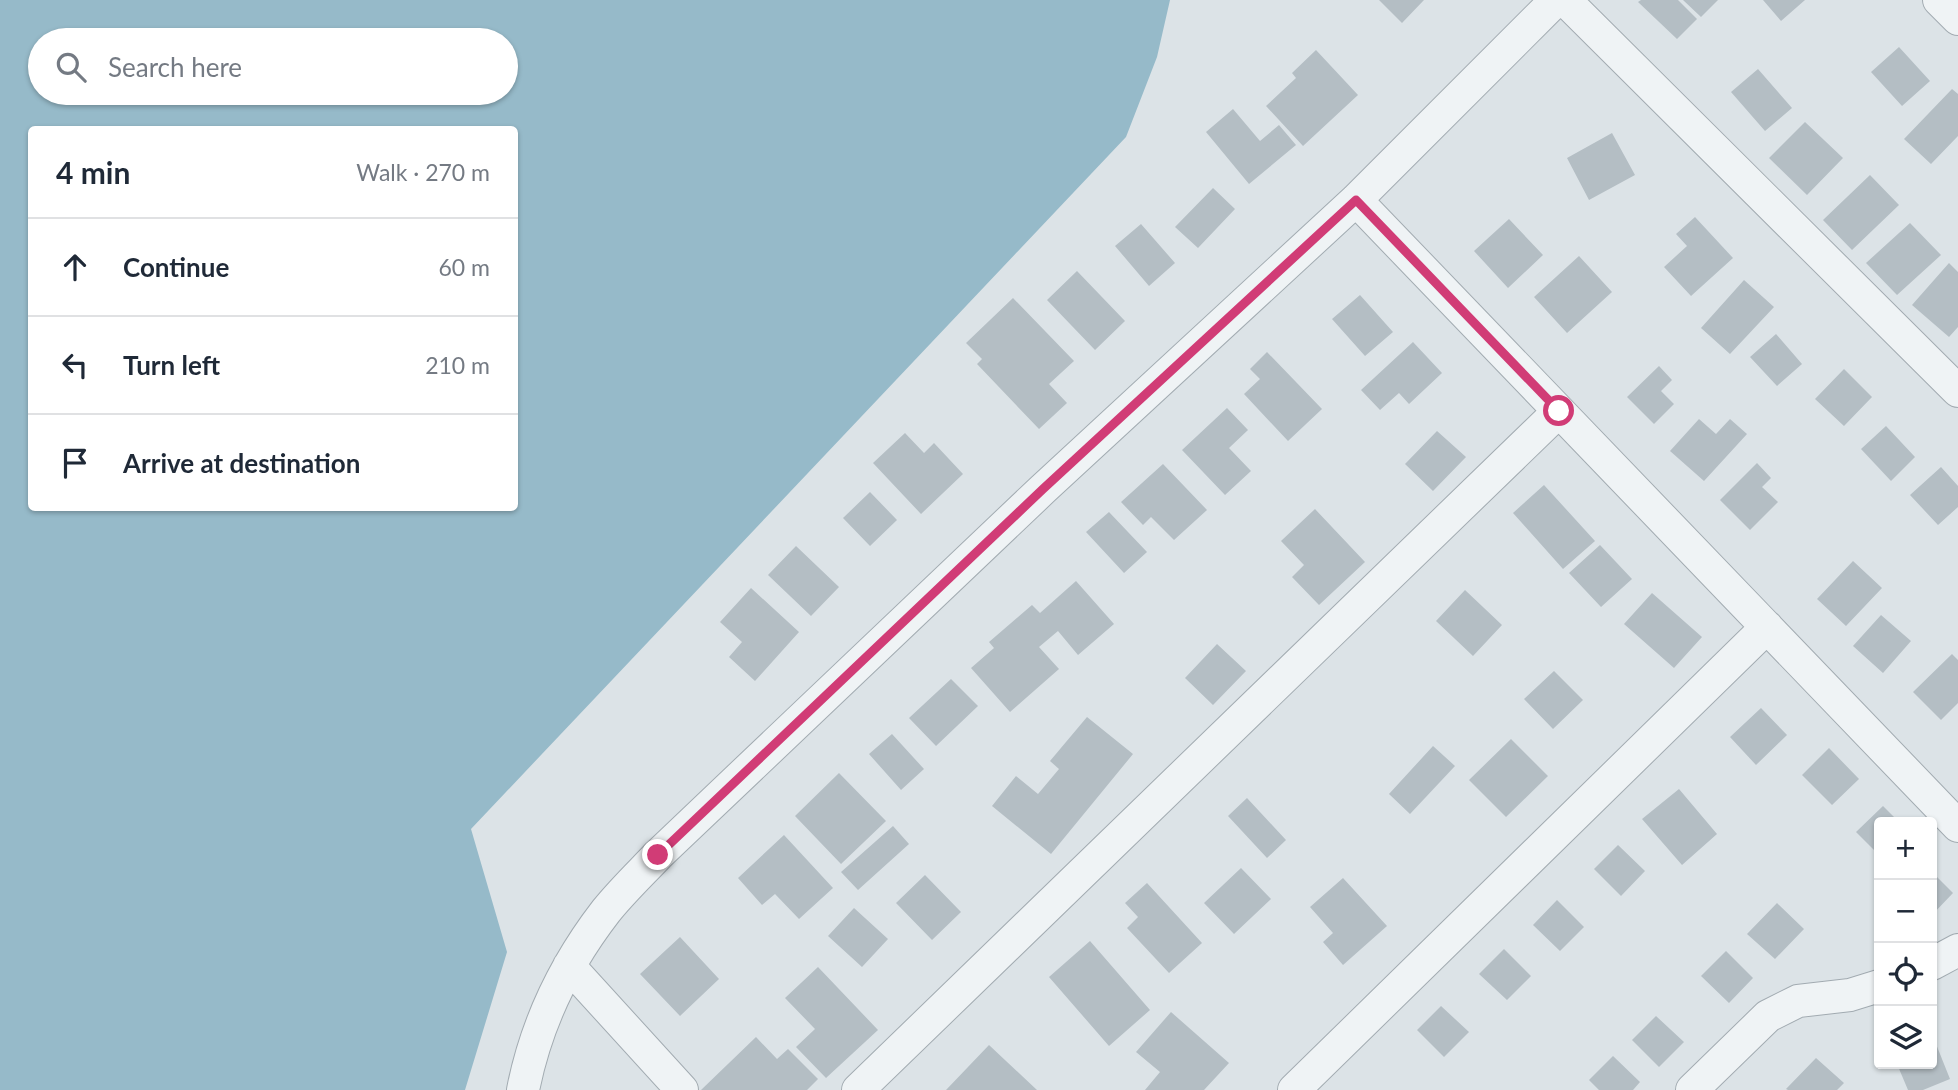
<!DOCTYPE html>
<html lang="en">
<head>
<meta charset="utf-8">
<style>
  :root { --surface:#fff; --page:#f6f6f7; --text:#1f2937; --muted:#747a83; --line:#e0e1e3 }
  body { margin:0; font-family:Lato,sans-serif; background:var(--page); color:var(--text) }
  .controls { position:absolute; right:21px; bottom:21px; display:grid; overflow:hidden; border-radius:7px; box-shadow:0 2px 5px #0004 }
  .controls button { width:63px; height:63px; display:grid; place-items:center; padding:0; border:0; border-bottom:2px solid var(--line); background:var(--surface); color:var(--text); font:35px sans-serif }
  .stop { position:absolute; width:21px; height:21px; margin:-16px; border:5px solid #d13c76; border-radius:50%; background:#fff }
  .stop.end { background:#d13c76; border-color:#fff; box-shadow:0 2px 7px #0008 }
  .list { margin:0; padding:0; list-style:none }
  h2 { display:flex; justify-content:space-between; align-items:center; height:91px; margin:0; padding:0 28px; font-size:30px }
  h2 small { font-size:23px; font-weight:400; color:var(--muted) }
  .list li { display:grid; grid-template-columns:46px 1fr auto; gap:21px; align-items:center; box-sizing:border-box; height:98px; padding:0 28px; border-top:2px solid var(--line) }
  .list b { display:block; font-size:26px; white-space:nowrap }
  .list em { font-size:23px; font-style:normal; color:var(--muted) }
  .icon { flex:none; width:38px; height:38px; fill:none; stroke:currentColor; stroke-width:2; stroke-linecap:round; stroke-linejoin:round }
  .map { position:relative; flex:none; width:1958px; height:1090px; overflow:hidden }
  .search { position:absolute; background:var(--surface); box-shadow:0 2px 5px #0004; left:28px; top:28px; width:490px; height:77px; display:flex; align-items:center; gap:18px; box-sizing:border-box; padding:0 24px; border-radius:38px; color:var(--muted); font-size:26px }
  .panel { position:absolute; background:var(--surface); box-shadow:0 2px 5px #0004; left:28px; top:126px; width:490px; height:385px; border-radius:7px }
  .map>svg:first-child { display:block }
</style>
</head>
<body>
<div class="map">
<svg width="1958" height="1090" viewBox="0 0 1958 1090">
  <rect width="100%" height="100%" fill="#dce3e7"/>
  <path fill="#96bac9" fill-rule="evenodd" d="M0,0H1170L1157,57L1126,137L471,829L507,952L465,1090H0ZM40,40H506V93H40ZM32,130H514V508H32Z"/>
  <path fill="#b4bec4" d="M1379,0H1424L1402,23Z
    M1641,0H1678L1697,19L1677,39L1638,2Z
    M1683,0H1718L1701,17Z
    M1763,0H1805L1781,21Z
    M1899,47L1930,81L1902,106L1871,72Z
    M1316,50L1358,95L1303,146L1266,106L1296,78L1292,73Z
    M1758,69L1792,108L1765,131L1731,92Z
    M1952,89L1958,94V136L1931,164L1904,139Z
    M1233,109L1260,141L1279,125L1296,145L1249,184L1206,132Z
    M1805,122L1843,158L1807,195L1769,158Z
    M1612,133L1635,175L1589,200L1567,158Z
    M1870,175L1899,205L1852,250L1823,220Z
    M1213,188L1235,209L1198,248L1175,227Z
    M1695,217L1733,258L1691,296L1664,267L1687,246L1676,234Z
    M1509,219L1543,255L1508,288L1474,251Z
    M1910,223L1941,255L1897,295L1866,263Z
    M1141,224L1175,263L1149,286L1115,246Z
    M1579,256L1612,292L1567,333L1534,297Z
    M1949,263L1958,272V327L1949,337L1912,305Z
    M1077,271L1125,321L1095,350L1047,300Z
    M1744,280L1774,307L1730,354L1701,328Z
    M1360,295L1393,332L1365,356L1332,319Z
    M1013,298L1074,361L1049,384L1067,403L1039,429L977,364L982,359L966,343Z
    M1776,334L1802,364L1777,386L1750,357Z
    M1413,342L1442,373L1409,404L1399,393L1380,410L1361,390Z
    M1267,352L1322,409L1288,441L1244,394L1260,379L1250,369Z
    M1659,366L1672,380L1661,391L1674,404L1654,424L1627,397Z
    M1844,369L1872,397L1844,426L1815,399Z
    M1227,408L1248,430L1229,448L1251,471L1225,495L1182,450Z
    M1699,419L1716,434L1730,419L1747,434L1704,481L1670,451Z
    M1886,426L1915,457L1891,481L1861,449Z
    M1437,431L1466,457L1433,491L1405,464Z
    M905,433L924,453L934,443L963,474L921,514L873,463Z
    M1757,463L1771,478L1762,487L1778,502L1750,530L1720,500Z
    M1163,464L1207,510L1174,540L1151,517L1143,525L1121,502Z
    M1941,467L1958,486V507L1938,525L1910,495Z
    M1544,485L1595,541L1563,569L1513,513Z
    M870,492L897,520L870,546L843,518Z
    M1315,509L1365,562L1319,605L1292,577L1304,565L1281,541Z
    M1109,512L1147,552L1124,573L1086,532Z
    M1600,545L1632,579L1601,607L1569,573Z
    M796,546L839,587L811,616L768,575Z
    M1853,561L1882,588L1846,626L1817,599Z
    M1076,581L1114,624L1078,655L1058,631L1039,647L1059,669L1010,712L971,668L994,648L989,642L1032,605L1040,613Z
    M751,588L799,632L755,681L729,657L742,642L720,622Z
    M1465,590L1502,625L1473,656L1436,621Z
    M1652,593L1702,637L1674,668L1624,624Z
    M1881,615L1911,641L1883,673L1853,646Z
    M1217,644L1246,671L1213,705L1185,678Z
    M1952,654L1958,660V703L1941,720L1913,692Z
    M1554,671L1583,700L1553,729L1524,699Z
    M951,679L978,706L936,746L909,718Z
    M1761,708L1787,735L1756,765L1730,737Z
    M1087,717L1133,754L1051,854L992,806L1016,776L1038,794L1059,769L1050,761Z
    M892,734L924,769L901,790L869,754Z
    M1511,739L1548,776L1506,817L1469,780Z
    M1433,746L1455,766L1410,814L1389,794Z
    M1829,748L1859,779L1832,805L1802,775Z
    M839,773L886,821L841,864L795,816Z
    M1679,789L1717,834L1682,865L1642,819Z
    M1247,798L1286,840L1267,858L1228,816Z
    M1883,806L1899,822H1879V855L1856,832Z
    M893,826L909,844L858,890L841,872Z
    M784,835L833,888L799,919L775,894L762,905L738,878Z
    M1618,845L1645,871L1621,896L1594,869Z
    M1241,868L1271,899L1234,934L1204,903Z
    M1932,872L1953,893L1932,915Z
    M925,875L961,912L932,940L896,903Z
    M1343,878L1387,926L1343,965L1323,942L1333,933L1310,907Z
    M1147,883L1202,943L1169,973L1127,928L1138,917L1125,903Z
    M1557,900L1584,927L1560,951L1533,925Z
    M1777,903L1804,929L1775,959L1747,934Z
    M854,908L888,939L862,967L828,936Z
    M680,937L719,979L680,1016L640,974Z
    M1090,941L1150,1010L1109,1046L1049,977Z
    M1504,949L1531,976L1507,1000L1479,974Z
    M1726,951L1753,978L1729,1003L1701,976Z
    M818,967L878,1030L826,1078L796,1047L815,1029L785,998Z
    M1441,1006L1469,1032L1444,1057L1417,1030Z
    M1171,1012L1229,1063L1204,1090H1145L1160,1072L1136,1052Z
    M1656,1016L1684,1042L1659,1067L1632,1040Z
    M756,1037L777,1059L788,1049L818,1079L807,1090H701Z
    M1936,1044L1950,1079L1923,1090H1908L1897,1064H1932V1045Z
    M989,1045L1037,1090H946Z
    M1613,1056L1640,1082L1633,1090H1599L1589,1080Z
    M1816,1058L1844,1083L1837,1090H1788L1786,1089Z"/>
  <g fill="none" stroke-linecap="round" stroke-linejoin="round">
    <g stroke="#a2abb1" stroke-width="34">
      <path id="minor" d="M1565,0L1958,391
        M1939,0L1958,19
        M1356,200L1958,826
        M1932,964L1958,950
        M569,966L682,1090
        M523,1090C536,1024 565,964 606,911C622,891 641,873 658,855L1043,489L1356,200L1556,0
        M858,1090L1559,411
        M1294,1090L1767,627
        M1692,1090L1768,1016L1798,1001L1850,995L1879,986"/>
    </g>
    <use href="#minor" stroke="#eff3f5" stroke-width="32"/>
  </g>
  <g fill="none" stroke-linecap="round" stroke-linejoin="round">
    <path stroke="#d13c76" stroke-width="9" d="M658,855L1043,489L1356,200L1559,411"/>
  </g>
</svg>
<div class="controls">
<button>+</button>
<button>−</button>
<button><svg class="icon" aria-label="locate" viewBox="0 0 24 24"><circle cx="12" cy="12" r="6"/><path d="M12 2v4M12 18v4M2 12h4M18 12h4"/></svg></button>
<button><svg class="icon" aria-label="layers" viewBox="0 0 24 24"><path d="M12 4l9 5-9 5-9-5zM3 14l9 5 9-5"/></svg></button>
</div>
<div class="stop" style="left:1559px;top:411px"></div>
<div class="stop end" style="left:658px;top:855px"></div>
<div class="search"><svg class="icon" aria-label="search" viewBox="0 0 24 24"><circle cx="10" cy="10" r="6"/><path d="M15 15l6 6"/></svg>Search here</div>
<section class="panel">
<h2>4 min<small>Walk · 270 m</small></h2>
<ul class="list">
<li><svg class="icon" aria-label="ahead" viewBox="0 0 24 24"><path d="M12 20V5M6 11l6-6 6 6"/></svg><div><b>Continue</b></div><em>60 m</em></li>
<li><svg class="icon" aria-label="left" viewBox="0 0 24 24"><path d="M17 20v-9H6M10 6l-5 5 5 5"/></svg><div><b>Turn left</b></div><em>210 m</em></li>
<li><svg class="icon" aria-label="arrive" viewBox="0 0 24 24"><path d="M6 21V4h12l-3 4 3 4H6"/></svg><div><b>Arrive at destination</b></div></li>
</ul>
</section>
</div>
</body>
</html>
